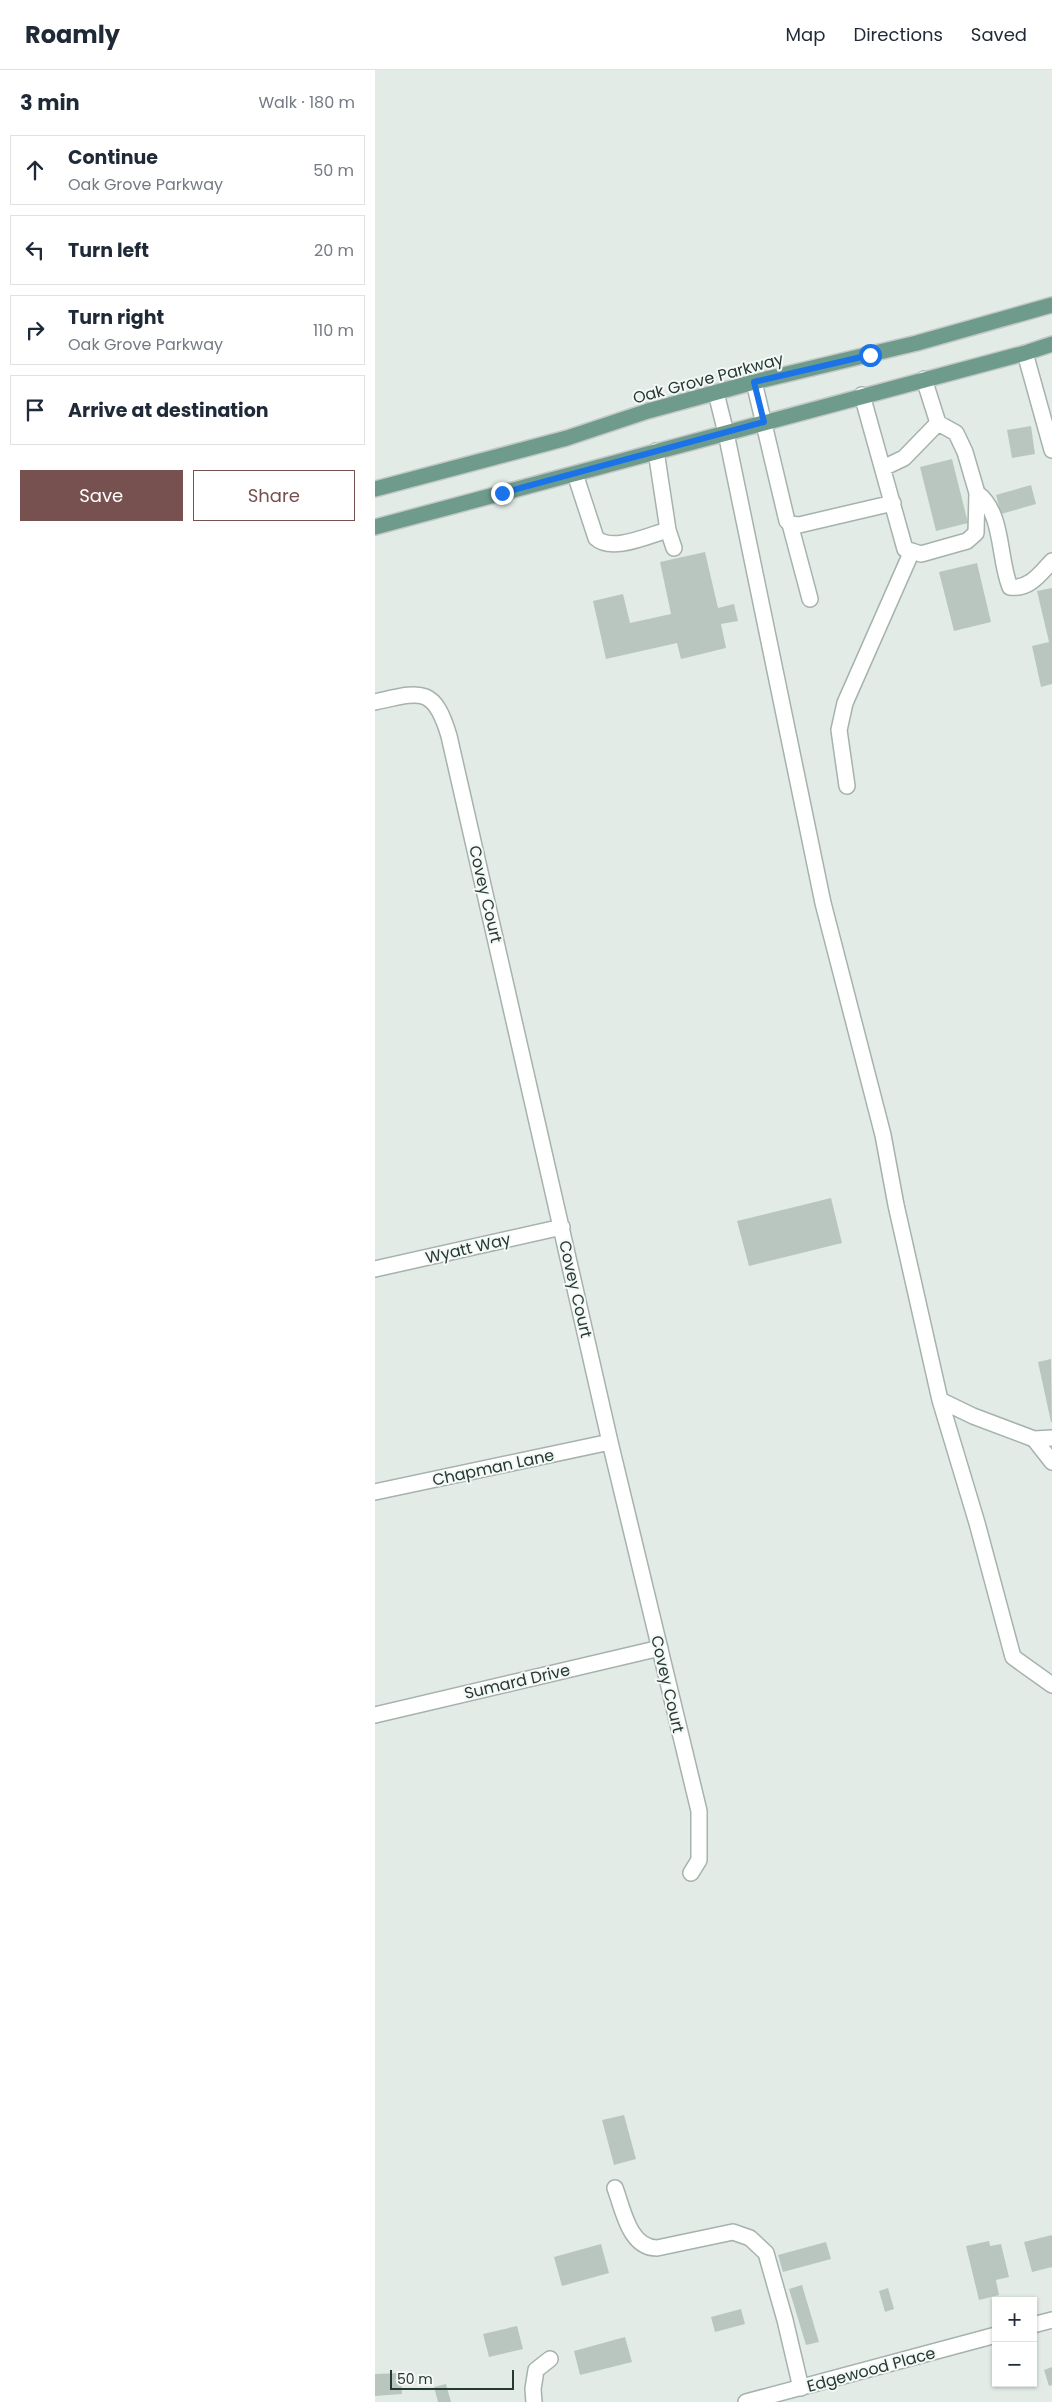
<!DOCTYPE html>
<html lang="en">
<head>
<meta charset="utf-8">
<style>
  :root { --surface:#fff; --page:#f2f2f3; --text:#1f2937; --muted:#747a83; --line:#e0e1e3; --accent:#76514f }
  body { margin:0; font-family:Poppins,sans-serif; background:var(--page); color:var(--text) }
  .controls { position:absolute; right:15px; bottom:15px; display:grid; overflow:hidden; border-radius:0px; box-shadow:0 1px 4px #0004 }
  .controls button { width:45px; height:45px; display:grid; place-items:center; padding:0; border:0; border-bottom:1px solid var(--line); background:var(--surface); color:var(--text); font:25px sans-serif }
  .scale { position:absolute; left:15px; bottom:12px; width:124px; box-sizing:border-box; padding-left:5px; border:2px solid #253a33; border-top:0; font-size:14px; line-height:18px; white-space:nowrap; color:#253a33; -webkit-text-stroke:4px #f4f8f6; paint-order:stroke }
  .stop { position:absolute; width:15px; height:15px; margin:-11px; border:4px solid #1a73e8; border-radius:50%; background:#fff }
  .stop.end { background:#1a73e8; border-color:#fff; box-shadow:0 1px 5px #0008 }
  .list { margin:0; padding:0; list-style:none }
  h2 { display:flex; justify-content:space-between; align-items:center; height:65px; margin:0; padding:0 20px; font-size:21px }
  h2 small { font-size:16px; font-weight:400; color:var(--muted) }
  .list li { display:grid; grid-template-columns:32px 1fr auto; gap:15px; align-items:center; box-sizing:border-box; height:70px; margin:0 10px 10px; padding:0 10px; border:1px solid var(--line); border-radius:0px }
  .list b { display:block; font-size:19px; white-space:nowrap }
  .list p { margin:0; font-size:16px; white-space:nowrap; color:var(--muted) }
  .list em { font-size:16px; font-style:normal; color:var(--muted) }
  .actions { display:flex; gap:10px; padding:15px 20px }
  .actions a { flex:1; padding:11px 0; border:1px solid var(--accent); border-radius:0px; text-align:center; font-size:18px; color:var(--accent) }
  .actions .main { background:var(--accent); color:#fff }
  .icon { flex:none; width:28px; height:28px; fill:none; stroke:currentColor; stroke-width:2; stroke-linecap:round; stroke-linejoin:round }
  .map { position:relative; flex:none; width:677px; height:2332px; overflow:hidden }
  header { display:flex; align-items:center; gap:30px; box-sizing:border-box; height:70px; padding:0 25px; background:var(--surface); border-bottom:1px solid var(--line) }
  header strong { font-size:24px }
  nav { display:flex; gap:28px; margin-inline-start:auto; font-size:18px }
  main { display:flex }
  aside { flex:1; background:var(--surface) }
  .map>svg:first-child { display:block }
</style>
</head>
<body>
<header>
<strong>Roamly</strong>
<nav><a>Map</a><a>Directions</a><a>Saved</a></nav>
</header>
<main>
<aside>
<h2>3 min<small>Walk · 180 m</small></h2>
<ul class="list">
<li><svg class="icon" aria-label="ahead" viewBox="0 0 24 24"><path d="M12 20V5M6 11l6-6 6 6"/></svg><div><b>Continue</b><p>Oak Grove Parkway</p></div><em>50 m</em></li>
<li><svg class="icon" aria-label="left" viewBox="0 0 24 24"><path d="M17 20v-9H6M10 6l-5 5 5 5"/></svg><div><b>Turn left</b></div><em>20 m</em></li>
<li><svg class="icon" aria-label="right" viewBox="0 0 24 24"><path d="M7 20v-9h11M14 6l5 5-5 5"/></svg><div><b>Turn right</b><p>Oak Grove Parkway</p></div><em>110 m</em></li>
<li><svg class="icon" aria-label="arrive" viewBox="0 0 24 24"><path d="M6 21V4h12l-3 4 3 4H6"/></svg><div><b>Arrive at destination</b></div></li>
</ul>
<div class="actions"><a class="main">Save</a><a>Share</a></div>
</aside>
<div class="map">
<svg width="677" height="2332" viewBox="0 0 677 2332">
  <rect width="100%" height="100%" fill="#e3ebe7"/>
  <path fill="#b9c6c0" d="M656,356L660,384L637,388L632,360Z
    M577,389L593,453L561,461L545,397Z
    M656,415L661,434L626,444L621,425Z
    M330,482L343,538L359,534L363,551L346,554L351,578L306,589L302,573L231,589L218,531L248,524L255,553L296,544L285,492Z
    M602,493L616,552L579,561L564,502Z
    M677,518V614L666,617L657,576L674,572L662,521Z
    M456,1128L467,1173L374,1196L362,1151Z
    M676,1289L677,1352H676L663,1292Z
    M249,2045L261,2089L239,2095L227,2050Z
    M677,2165V2197L657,2202L649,2172Z
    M614,2171L615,2176L626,2174L634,2207L621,2210L624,2225L604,2230L591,2176Z
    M451,2172L456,2189L408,2202L403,2185Z
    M226,2174L234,2203L187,2216L179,2187Z
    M427,2215L444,2272L431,2275L414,2219Z
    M513,2218L519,2239L510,2242L504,2221Z
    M366,2239L370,2254L340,2262L336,2247Z
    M142,2256L148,2279L114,2287L108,2264Z
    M250,2267L257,2292L205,2305L199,2281Z
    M677,2297V2315L674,2316L669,2300Z
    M26,2303L27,2324L0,2326V2304Z
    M71,2314L76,2332H63L59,2317Z"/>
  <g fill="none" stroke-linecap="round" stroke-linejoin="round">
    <g stroke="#a6b2ad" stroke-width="18">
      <path id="minor" d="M650,283L677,380
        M379,312L412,451L415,454L424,455L518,433
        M341,323L351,363L448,833L508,1065L521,1135L565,1330L602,1453L638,1587L677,1615
        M487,325L530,479L546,484L592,471L601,463L602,423L590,382L581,363L563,353L549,309
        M281,381L293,460L299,478
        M508,398L529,388L563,353
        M200,404L221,468C237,483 274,465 293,460
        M602,423C629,443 623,488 635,517C654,520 666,503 677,491
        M415,454L435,529
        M0,632C45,622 59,615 74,666L235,1372L324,1741V1790L316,1803
        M472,716L464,660L470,633L537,481
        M0,1199L187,1157
        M565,1330L598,1346L659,1369L677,1392
        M659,1369L677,1368
        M0,1422L235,1372
        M0,1645L285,1578
        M240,2118C248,2139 254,2178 282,2178L358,2162L375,2168L391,2183L410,2250L426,2318
        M658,2255L677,2250
        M159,2332L158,2319L161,2300L175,2289
        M371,2332L621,2265"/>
    </g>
    <g stroke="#c2c8c6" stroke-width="18">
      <path id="major" d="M0,419L192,368L273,341L379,312L542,273L677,235
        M0,457L650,283L677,274"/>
    </g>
    <use href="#minor" stroke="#fff" stroke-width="15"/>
    <use href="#major" stroke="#6e9b8c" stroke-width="15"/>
  </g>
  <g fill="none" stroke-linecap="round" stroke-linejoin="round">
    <path stroke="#1a73e8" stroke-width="6" d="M127,423L389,352L379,312L495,285"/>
  </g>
  <g text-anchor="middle" stroke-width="4" stroke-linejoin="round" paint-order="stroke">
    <g font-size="16" fill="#253a33" stroke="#f4f8f6">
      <text transform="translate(333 308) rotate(-15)" y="6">Oak Grove Parkway</text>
      <text transform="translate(111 824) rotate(77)" y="6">Covey Court</text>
      <text transform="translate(93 1178) rotate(-13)" y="6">Wyatt Way</text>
      <text transform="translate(201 1219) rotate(77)" y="6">Covey Court</text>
      <text transform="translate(118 1397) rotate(-12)" y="6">Chapman Lane</text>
      <text transform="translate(142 1611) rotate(-13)" y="6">Sumard Drive</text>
      <text transform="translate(293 1614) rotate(77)" y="6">Covey Court</text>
      <text transform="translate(496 2299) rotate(-15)" y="6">Edgewood Place</text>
    </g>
  </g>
</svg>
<div class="controls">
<button>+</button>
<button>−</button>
</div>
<div class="scale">50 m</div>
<div class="stop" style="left:495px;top:285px"></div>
<div class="stop end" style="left:127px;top:423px"></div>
</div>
</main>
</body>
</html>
